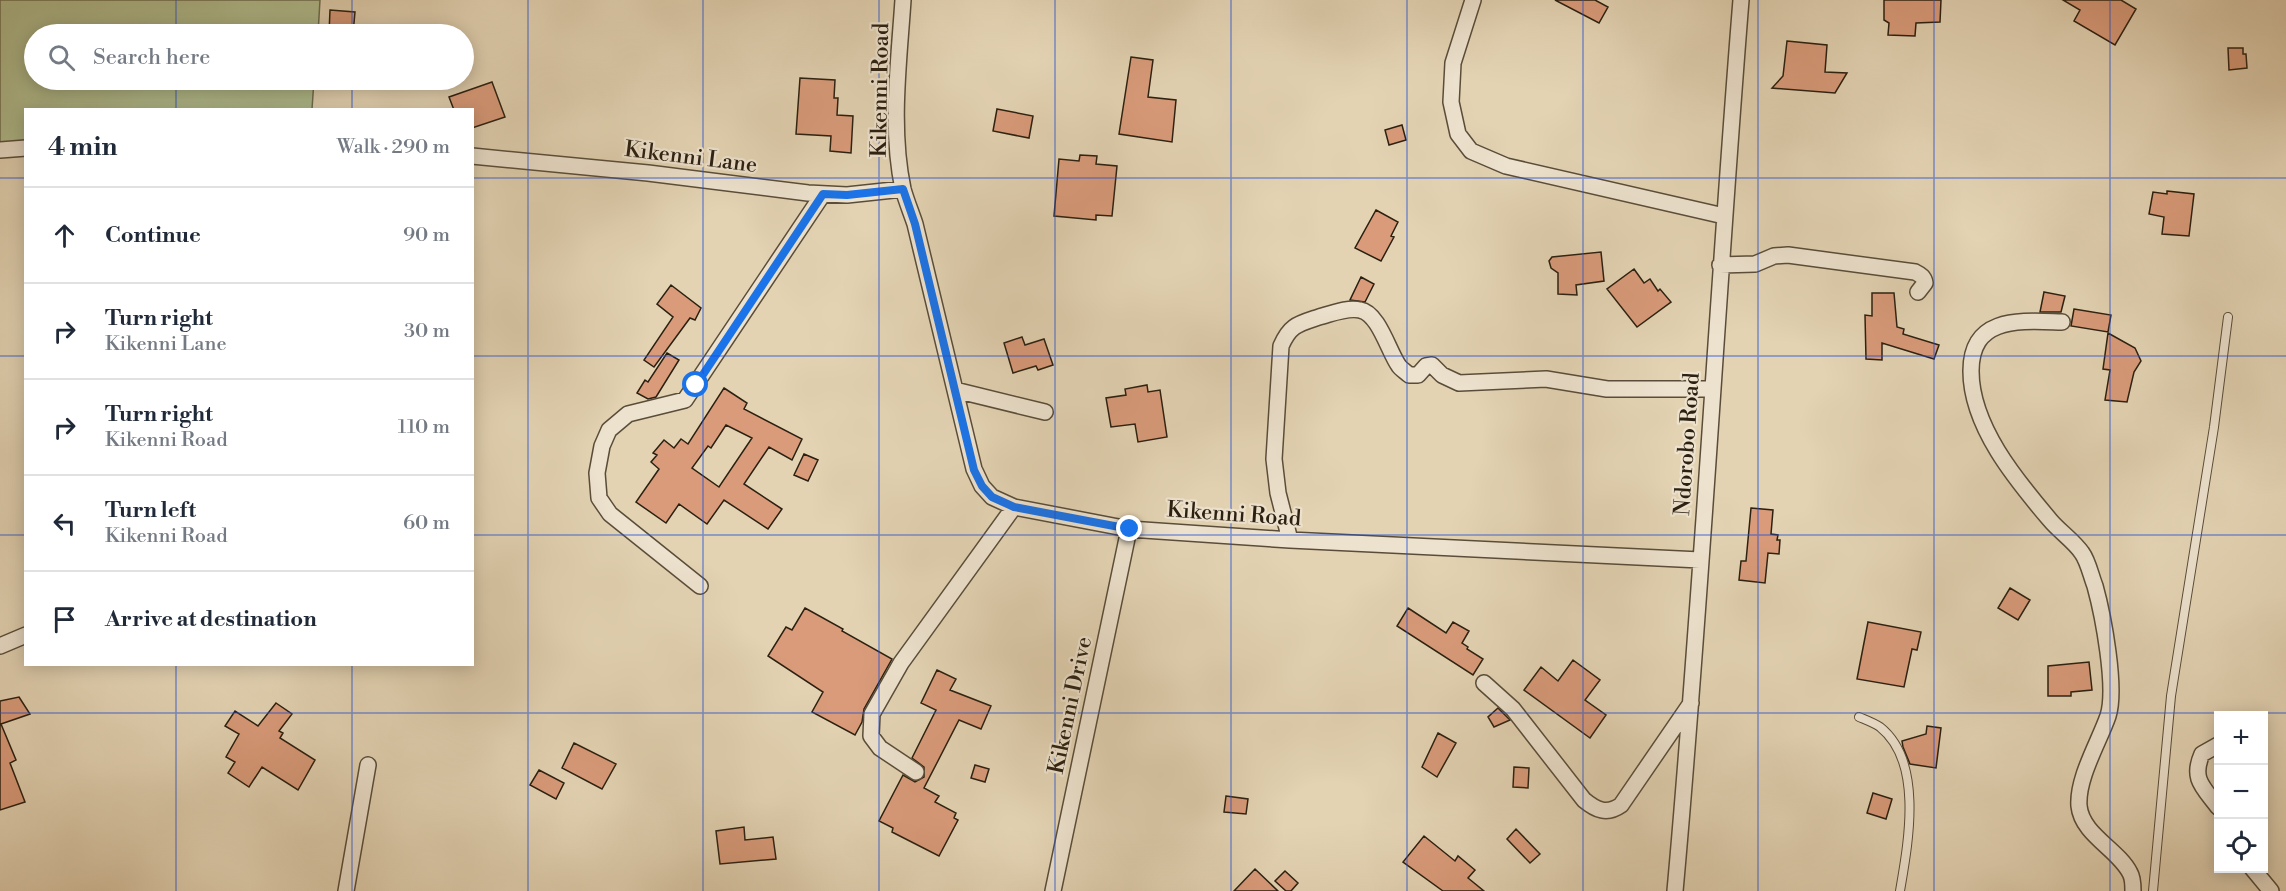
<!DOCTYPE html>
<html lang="en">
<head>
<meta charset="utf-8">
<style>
  :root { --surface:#fff; --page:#f2f2f3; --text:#1f2937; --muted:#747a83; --line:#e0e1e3 }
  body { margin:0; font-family:"Libre Bodoni",serif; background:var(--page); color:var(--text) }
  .controls { position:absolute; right:18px; bottom:18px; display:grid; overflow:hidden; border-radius:0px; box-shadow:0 3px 15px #0003 }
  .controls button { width:54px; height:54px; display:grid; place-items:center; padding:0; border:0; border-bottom:2px solid var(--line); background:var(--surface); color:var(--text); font:30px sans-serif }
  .stop { position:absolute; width:18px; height:18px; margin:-14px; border:4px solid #1a73e8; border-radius:50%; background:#fff }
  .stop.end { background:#1a73e8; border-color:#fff; box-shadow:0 2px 6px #0008 }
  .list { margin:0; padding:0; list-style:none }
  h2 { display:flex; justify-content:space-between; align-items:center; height:78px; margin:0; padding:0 24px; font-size:26px }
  h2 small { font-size:20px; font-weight:400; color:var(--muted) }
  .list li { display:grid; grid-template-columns:39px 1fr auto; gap:18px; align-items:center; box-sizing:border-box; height:96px; padding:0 24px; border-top:2px solid var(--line) }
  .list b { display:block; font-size:22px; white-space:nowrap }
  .list p { margin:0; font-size:20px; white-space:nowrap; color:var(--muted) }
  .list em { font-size:20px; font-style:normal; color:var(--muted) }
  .icon { flex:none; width:33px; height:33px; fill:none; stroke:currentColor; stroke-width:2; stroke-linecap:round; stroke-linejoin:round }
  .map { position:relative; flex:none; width:2286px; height:891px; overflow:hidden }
  .search { position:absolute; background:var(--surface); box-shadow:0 3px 15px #0003; left:24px; top:24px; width:450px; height:66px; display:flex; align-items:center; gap:15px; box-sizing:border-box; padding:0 21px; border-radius:33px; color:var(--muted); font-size:22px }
  .panel { position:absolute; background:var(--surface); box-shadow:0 3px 15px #0003; left:24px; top:108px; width:450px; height:558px; border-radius:0px }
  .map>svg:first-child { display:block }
</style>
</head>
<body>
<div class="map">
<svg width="2286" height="891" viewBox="0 0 2286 891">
  <rect width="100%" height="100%" fill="#e3d3b3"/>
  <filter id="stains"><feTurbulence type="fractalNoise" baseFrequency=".00333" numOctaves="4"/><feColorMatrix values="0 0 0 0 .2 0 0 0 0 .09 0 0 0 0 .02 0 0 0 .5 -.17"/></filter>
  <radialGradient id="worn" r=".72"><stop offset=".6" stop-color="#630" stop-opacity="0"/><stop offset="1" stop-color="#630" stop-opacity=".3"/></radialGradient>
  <path fill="#b0bd8f" stroke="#6e6e50" stroke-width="1.5" d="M0,0H320L318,34H34V80H314L312,109L26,110L25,145L0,146Z"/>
  <path fill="#d99b7a" stroke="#2b2011" stroke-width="1.5" fill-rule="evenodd" d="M1555,0H1595L1608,7L1599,23Z
    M1884,0H1941L1940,22L1916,23L1915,36L1888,35L1889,23L1884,20Z
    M2063,0H2121L2136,9L2115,45L2074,21L2080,10Z
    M330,10L355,12L353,34H329Z
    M1787,41L1827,45L1825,72L1847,73L1835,93L1772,88L1783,76Z
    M2228,48H2243V54H2246L2247,68L2229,70Z
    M1131,57L1153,60L1148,97L1176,100L1172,142L1119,134Z
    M800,78L835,80L834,98H838L837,115L853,116L851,153L830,151L831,136L796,134Z
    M492,82L505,117L472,128V110H454L449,97Z
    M997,109L1033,116L1029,138L993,131Z
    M1402,125L1406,140L1389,145L1385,130Z
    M1080,155L1097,156L1096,164L1117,166L1112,216L1096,215V220L1054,216L1059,159L1079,161Z
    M2167,191L2194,194L2189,236L2162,234L2164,217L2149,214L2153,192L2167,194Z
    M1376,210L1398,222L1391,236L1394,237L1381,261L1355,248Z
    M1601,252L1604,281L1576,285L1577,295L1558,294V273L1551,268L1549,261L1552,257Z
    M1634,269L1644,283L1650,279L1658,291L1660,289L1671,302L1637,327L1607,289Z
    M1361,277L1374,284L1365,302L1350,300Z
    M671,285L701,308L695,320L690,318L654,367L644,360L673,317L657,304Z
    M2044,292L2065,296L2061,312H2040Z
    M1872,293H1894L1897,327L1904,329L1903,334L1939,345L1934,359L1882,343V360L1866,359L1865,315L1872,316Z
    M2074,309L2111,315L2108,332L2071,326Z
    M2108,333L2135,348L2141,361L2134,372L2127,402L2105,400L2110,370L2103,369Z
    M1022,337L1025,345L1044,339L1053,365L1038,370L1036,366L1013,373L1004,343Z
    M667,353L679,360L656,397L648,399L637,393L645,380L648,382Z
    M1147,385L1148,392L1160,390L1167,437L1138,442L1135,424L1111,427L1106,398L1126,395L1125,389Z
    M724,388L747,403L744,409L802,439L792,460L769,447L744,484L782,509L768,529L724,500L707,524L679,504L666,523L636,502L659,469L651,462L657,455L653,453L664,440L674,448L681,439L688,444ZM726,425L752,438L719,487L692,468L708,446L711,448Z
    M804,454L818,460L808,481L794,475Z
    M1751,508L1773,510L1771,534L1778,535L1777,540H1780L1779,554L1768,553L1765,583L1739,580L1741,561H1746Z
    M2010,588L2030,600L2018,620L1998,608Z
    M805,608L843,629L842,631L892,659L864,709L862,722L855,735L812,712L823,692L768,656L786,627L792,630Z
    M1408,608L1446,633L1453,622L1469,631L1462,643L1468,647L1467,649L1483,659L1473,675L1397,626Z
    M1868,622L1921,632L1917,650L1912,649L1904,687L1857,679Z
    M1573,660L1600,680L1585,700L1606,715L1590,738L1524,690L1541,667L1558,681Z
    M2089,662L2092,690L2071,692V696H2048V666Z
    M937,670L956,679L950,690L991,706L981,729L959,720L924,788L939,796L935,802L956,813L954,818L958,820L939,856L892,832L893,828L879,821L903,775L915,782L924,777V767L912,758L936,710L921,703Z
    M19,697L30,714L1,724L16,760L10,763L25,802L0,810V701Z
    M276,703L292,714L279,731L283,733L280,738L315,760L298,790L262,767L249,787L228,773L235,762L226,757L239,734L225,726L235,711L258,726Z
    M1498,708L1510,720L1494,727L1488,717Z
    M1927,726L1941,728L1936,768L1910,764L1903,747L1902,741L1926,734Z
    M1438,733L1456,743L1437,777L1422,767Z
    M574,743L616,764L602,789L562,768Z
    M975,765L989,769L985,782L971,778Z
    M1514,767L1529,768L1528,788L1513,787Z
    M539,770L564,783L556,799L530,785Z
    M1873,793L1892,799L1886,819L1867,813Z
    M1226,796L1248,799L1246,814L1224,812Z
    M744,827L745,840L773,837L776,859L720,864L716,831Z
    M1516,829L1540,854L1530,863L1507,839Z
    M1424,836L1455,861L1458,856L1475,870L1468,878L1484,891H1443L1403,862Z
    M1255,869L1278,891H1234Z
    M1285,871L1298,883L1291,891H1286L1275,881Z"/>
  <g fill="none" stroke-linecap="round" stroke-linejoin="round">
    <g stroke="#594d3a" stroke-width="10">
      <path id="lane" d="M1859,717C1866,720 1874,723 1880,727C1924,762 1908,844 1900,891
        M2153,891L2171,696L2214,427L2228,317"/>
    </g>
    <g stroke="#594d3a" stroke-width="18">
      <path id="street" d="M903,0C899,61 890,128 903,189C906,200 911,212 915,224L974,469L982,486L992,497L1014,507L1129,529L1290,540L1700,560
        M1473,0L1453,63L1451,102L1458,134L1471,151L1506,166L1724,216
        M0,150L26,148
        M472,156L648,173L808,193L847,195L903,189
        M1720,265L1755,264L1774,256L1788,255L1915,272C1921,275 1924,277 1925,283L1918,292
        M2062,322C2022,321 1971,315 1971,371C1971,426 2016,480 2050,520C2059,531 2074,541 2082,553C2088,561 2091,576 2095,586C2103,615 2117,688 2108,716C2099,742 2077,778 2079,806C2082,835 2118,849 2130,873C2133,878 2133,885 2133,891
        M955,390L1045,412
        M1290,540L1278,493L1274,459L1281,346C1290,325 1298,324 1319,317C1331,314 1347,307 1360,310C1379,313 1389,353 1399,366C1401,369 1406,372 1409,375H1418L1426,366L1432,365L1442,375L1459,383L1546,379L1607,389H1712
        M700,586L610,514L599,498L597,473L602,446L609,430L628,414L685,400L823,194
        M0,646L26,635
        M1484,683L1513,709L1584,800C1596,810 1607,815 1621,805L1691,703
        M2218,745L2202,754C2191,779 2203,787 2218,807
        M916,772L880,748L871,736L872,714L901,663L1014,507
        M2252,868L2271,891
        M346,891L368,765
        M1053,891L1129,529
        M1675,891C1702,594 1717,297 1741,0"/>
    </g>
    <use href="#lane" stroke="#ede2ce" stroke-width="8"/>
    <use href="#street" stroke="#ede2ce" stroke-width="15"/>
  </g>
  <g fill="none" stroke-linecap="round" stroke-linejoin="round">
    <path stroke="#1a73e8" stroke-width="8" d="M696,385L823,194L847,195L903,189L915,224L974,470L982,486L992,497L1014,507L1130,529"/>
  </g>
  <path fill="none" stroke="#1d4ed8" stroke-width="1.5" stroke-opacity="0.55" d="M176,0V34M352,0V34M528,0V891M703,0V891M879,0V891M1055,0V891M1231,0V891M1407,0V891M1583,0V891M1758,0V891M1934,0V891M2110,0V891M176,80V110M352,80V110M0,178H26M472,178H2286M0,356H26M472,356H2286M0,535H26M472,535H2286M176,664V891M352,664V891M0,713H2286"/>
  <g text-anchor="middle" stroke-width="4.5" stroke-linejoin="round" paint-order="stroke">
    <g font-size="22" fill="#2b2011" stroke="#ede2ce">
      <text transform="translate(879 90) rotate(-89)" y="8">Kikenni Road</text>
      <text transform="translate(691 156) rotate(7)" y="8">Kikenni Lane</text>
      <text transform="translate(1686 444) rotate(-86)" y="8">Ndorobo Road</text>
      <text transform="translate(1234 513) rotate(4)" y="8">Kikenni Road</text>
      <text transform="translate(1069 705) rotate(-78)" y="8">Kikenni Drive</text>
    </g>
  </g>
  <rect width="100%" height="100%" filter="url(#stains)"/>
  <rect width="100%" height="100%" fill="url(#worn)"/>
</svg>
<div class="controls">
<button>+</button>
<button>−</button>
<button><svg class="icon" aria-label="locate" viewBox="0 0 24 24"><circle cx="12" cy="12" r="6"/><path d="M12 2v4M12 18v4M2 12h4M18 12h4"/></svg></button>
</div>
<div class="stop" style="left:696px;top:385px"></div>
<div class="stop end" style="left:1130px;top:529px"></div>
<div class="search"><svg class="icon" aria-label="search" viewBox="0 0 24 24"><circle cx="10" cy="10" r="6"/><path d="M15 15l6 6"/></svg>Search here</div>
<section class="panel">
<h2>4 min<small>Walk · 290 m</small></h2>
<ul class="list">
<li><svg class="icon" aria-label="ahead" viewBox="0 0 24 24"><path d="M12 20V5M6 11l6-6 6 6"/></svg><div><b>Continue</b></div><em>90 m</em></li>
<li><svg class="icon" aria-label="right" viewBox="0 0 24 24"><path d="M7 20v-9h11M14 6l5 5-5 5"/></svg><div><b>Turn right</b><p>Kikenni Lane</p></div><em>30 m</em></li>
<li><svg class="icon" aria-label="right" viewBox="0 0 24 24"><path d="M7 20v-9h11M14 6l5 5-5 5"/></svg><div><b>Turn right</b><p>Kikenni Road</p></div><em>110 m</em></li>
<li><svg class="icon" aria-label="left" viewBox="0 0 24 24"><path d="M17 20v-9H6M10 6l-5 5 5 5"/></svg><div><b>Turn left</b><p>Kikenni Road</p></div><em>60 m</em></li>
<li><svg class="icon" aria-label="arrive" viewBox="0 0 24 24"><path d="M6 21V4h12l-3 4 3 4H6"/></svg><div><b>Arrive at destination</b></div></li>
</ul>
</section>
</div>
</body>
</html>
